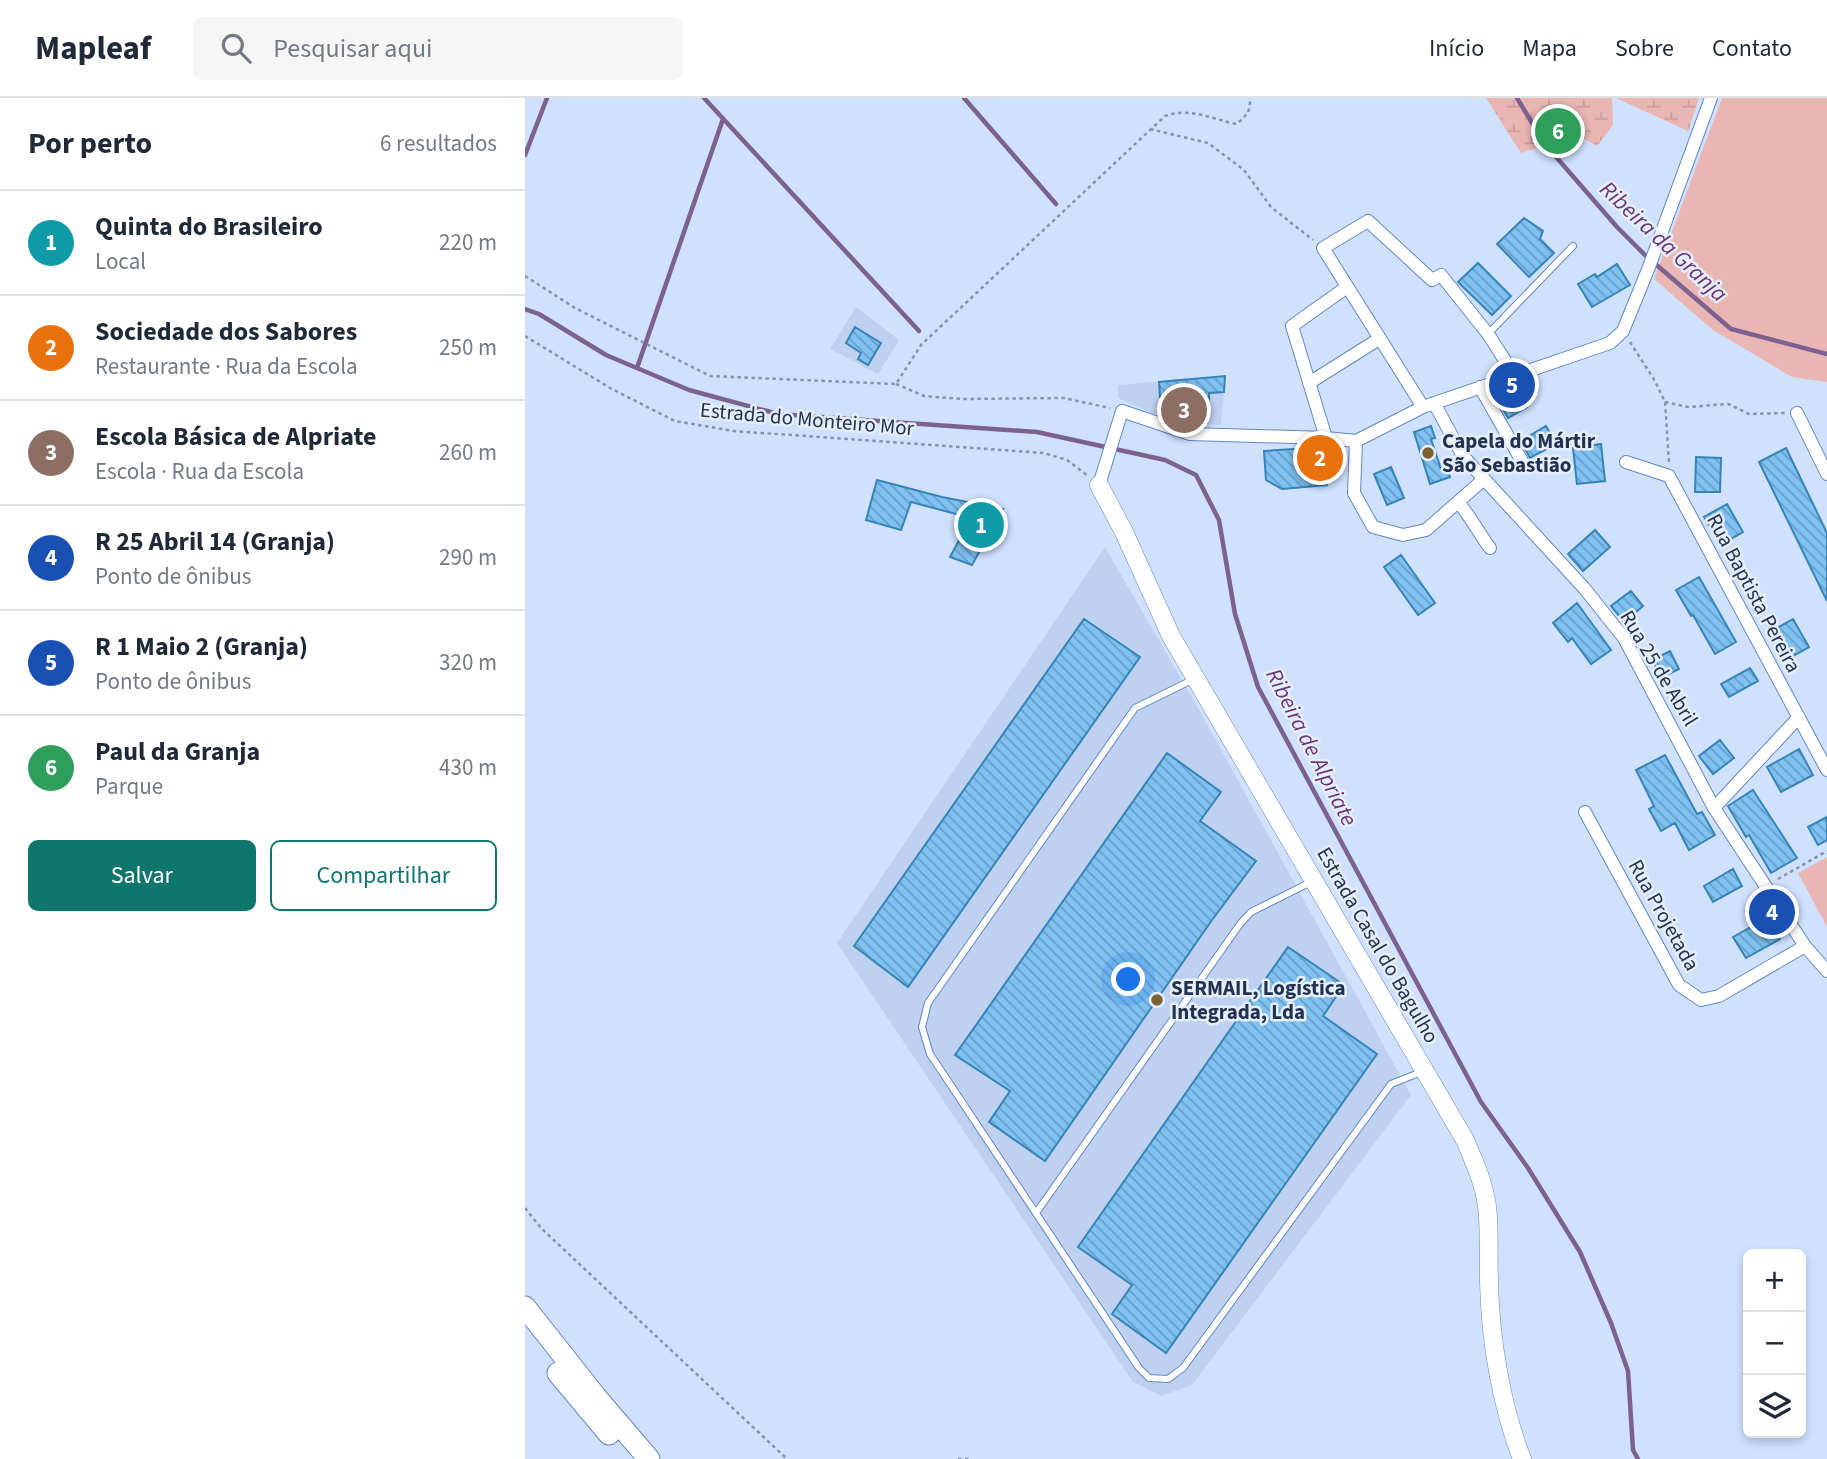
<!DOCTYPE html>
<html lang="pt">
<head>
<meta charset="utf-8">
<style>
  :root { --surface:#fff; --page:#f6f6f7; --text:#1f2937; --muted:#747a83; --line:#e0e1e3; --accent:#0f766e }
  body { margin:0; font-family:"Source Sans 3",sans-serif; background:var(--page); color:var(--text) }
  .controls { position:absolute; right:21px; bottom:21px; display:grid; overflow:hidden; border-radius:10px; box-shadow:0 4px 10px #0003 }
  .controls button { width:63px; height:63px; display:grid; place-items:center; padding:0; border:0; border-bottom:2px solid var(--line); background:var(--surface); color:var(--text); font:35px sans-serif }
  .you { position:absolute; left:604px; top:882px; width:24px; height:24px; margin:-18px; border:5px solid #fff; border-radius:50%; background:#1a73e8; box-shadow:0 0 0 10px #1a73e833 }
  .badge { display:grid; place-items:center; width:46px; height:46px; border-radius:50%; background:var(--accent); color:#fff; font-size:23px; font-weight:700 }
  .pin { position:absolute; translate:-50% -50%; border:4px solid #fff; box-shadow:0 2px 7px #0006 }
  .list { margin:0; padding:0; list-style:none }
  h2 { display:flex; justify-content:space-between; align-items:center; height:91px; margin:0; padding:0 28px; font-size:30px }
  h2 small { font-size:23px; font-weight:400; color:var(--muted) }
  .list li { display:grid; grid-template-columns:46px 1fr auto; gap:21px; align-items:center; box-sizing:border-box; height:105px; padding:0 28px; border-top:2px solid var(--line) }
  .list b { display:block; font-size:26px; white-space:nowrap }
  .list p { margin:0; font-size:23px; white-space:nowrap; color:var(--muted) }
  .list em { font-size:23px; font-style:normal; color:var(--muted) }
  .actions { display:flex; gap:14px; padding:21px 28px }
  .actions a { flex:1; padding:16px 0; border:2px solid var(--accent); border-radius:10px; text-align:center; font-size:24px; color:var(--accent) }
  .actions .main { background:var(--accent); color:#fff }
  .icon { flex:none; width:38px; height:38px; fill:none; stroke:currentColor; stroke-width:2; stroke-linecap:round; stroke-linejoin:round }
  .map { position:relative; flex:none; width:1302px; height:1361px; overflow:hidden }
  header { display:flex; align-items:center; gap:42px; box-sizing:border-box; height:98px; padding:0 35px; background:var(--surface); border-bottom:2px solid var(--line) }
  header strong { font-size:33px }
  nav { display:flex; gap:38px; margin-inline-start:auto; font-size:24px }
  .search { width:490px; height:63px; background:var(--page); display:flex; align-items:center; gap:18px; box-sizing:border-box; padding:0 24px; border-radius:10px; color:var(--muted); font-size:26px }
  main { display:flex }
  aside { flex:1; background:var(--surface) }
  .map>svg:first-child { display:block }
</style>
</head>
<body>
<header>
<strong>Mapleaf</strong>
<div class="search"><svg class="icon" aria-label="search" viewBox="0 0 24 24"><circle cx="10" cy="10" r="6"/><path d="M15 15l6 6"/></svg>Pesquisar aqui</div>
<nav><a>Início</a><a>Mapa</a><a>Sobre</a><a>Contato</a></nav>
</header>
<main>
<aside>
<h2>Por perto<small>6 resultados</small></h2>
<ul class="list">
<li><span class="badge" style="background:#0f9aa8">1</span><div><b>Quinta do Brasileiro</b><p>Local</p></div><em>220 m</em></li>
<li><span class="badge" style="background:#e8710a">2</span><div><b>Sociedade dos Sabores</b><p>Restaurante · Rua da Escola</p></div><em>250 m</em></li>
<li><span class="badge" style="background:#8d6e63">3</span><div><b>Escola Básica de Alpriate</b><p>Escola · Rua da Escola</p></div><em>260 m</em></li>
<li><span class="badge" style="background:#1a4fb4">4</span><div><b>R 25 Abril 14 (Granja)</b><p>Ponto de ônibus</p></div><em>290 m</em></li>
<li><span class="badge" style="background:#1a4fb4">5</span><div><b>R 1 Maio 2 (Granja)</b><p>Ponto de ônibus</p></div><em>320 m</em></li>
<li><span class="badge" style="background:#2e9e5b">6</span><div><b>Paul da Granja</b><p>Parque</p></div><em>430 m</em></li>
</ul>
<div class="actions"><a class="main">Salvar</a><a>Compartilhar</a></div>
</aside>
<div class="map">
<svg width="1302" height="1361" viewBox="0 0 1302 1361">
  <defs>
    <pattern id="wetland-marsh" width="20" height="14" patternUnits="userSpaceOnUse" patternTransform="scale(1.75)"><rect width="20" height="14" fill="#eab6b4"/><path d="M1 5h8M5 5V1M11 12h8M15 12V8" fill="none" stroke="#c89d9d"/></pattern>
    <pattern id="building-back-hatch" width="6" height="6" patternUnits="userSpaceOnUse" patternTransform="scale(1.75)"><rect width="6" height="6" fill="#7fc1f1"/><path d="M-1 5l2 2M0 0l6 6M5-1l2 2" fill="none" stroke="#689dc6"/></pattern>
  </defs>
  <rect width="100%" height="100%" fill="#d0e1fe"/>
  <path fill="#bfd1f0" d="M331,209L374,242L353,276L305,251Z
    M700,278L696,327L647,324L593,300V287Z
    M580,449L677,617L886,997L667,1287L636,1298L608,1284L312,845Z"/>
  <path fill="#eab6b4" d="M1197,0H1302V284L1267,279L1188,232L1129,181Z
    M1302,759V829L1273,775Z"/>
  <path fill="url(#wetland-marsh)" d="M961,0H1087L1088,27L1072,48L1054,38L996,55Z
    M1091,0H1174L1163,33Z"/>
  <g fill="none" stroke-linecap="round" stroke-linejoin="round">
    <path stroke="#7c608f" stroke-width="4.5" d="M179,0L394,233
      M439,0L531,106
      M992,0L1019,45L1092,129L1120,157L1206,231L1302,256
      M0,57L22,0
      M0,211L14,216L81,257L164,292L253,316L512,334L640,362L671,377L694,422L710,516L733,589L956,1004L1003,1070L1055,1154L1086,1225L1103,1273L1108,1352L1113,1361
      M112,270L198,21"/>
  </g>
  <path fill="url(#building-back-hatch)" stroke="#3684b7" stroke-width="2" d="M999,120L1018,133L1015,141L1029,155L1004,179L972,146Z
    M953,165L986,198L967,217L933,184Z
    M1092,166L1105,187L1067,209L1053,186L1070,176L1072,179Z
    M330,229L356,245L343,267L333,261L336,255L321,245Z
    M700,278L699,294L684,295V313L660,311L661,297L635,299L634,284Z
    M991,289L1002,309L983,320L972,300Z
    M906,328L910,340L906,341L916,371L922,369L925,379L905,386L889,334Z
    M1021,328L1031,346L1005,360L996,343Z
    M1076,346L1080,383L1052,386L1048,350Z
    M799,349L802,387L757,391L741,382L739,353Z
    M1261,350L1302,435V503L1234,364Z
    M1171,359L1196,360L1195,394H1170Z
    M866,369L879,400L862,407L849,376Z
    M352,382L417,399L478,411L447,467L425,459L446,420L386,404L376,432L341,422Z
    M1202,406L1218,434L1195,447L1179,419Z
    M1070,432L1085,449L1058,473L1043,456Z
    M876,457L910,505L893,517L859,469Z
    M1174,479L1211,544L1190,556L1168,517L1166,518L1151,492Z
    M1106,493L1118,508L1099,524L1086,508Z
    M1052,505L1086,552L1066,566L1047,540L1043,544L1028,525Z
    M559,521L615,559L383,889L329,848Z
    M1268,521L1284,549L1261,562L1245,534Z
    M1145,553L1154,571L1136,580L1127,562Z
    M1225,570L1233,583L1204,599L1196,586Z
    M1195,642L1209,660L1188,676L1174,658Z
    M1274,651L1288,677L1256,694L1242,669Z
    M642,655L696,694L675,723L731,763L687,822L520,1063L464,1024L485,993L430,957Z
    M1140,657L1172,716L1177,714L1190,737L1164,752L1150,725L1136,733L1124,711L1129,708L1111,672Z
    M1228,692L1272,760L1246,775L1224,737L1221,739L1203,708Z
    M1302,719V742L1293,747L1283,729Z
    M1208,771L1217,788L1188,804L1179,788Z
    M1242,820L1255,841L1221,860L1208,839Z
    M763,849L819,887L798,918L852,956L641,1255L587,1216L607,1187L553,1149Z"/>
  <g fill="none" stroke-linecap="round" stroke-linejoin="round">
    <g stroke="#6287c9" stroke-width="8">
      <path id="lane" d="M963,236L1048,148
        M669,581L610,610L403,905L397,929L405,956L614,1270L624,1280L643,1281L658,1270L866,986L899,973
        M511,1115L715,826L726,814L788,783"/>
    </g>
    <g stroke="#6287c9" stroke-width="14">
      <path id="street" d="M784,285L854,241
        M955,289L997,363
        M909,305L938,358L1059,490L1099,540L1189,710L1280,848L1302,873
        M898,309L798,150L843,123L907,182L916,177L963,236L990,278
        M1272,315L1302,376
        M801,340L767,228L822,189
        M831,343L898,309L1085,245L1098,233L1124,169L1186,0
        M831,343L829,395L848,429L878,437L901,432L959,381
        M1101,364L1144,378L1302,672
        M574,387L597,313L665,336L801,340L831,343
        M933,404C946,419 953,434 965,450
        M1189,710L1274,619
        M1060,714L1154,887L1176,902L1194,898L1280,848"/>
    </g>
    <g stroke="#6287c9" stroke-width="19">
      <path id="secondary" d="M574,387L599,434L646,538L940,1042C949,1063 959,1085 962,1108C965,1132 963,1158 964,1183C965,1240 976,1307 997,1361"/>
    </g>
    <g stroke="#6287c9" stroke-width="23">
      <path id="primary" d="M0,1209L71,1299L124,1361
        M33,1275L84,1336"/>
    </g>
    <path stroke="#8293af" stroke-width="2.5" stroke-dasharray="3.5 3.5" stroke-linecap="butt" d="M625,31L683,45L719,72L746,109L788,142
      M0,178L50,210L185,278L371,286L396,247L640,18C667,9 685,21 712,26L723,15L726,0
      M0,238L85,290L150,323L209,333L519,355L542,362L563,378
      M1105,244L1130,283L1140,304L1144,364
      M371,286L399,298L437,301L539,300L585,310
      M1140,304L1163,309L1203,306L1224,316L1260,315
      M1253,781L1302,753
      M0,1110L16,1130L262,1361
      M433,1361H446"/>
    <use href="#lane" stroke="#fff" stroke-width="6"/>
    <use href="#street" stroke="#fff" stroke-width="12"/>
    <use href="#secondary" stroke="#fff" stroke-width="18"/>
    <use href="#primary" stroke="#fff" stroke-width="21"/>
  </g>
  <g fill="#7b6233" stroke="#e5eefc" stroke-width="2.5">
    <circle cx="903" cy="355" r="7"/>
    <circle cx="632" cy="902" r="7"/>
  </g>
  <g text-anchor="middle" stroke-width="5" stroke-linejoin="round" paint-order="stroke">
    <g font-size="21" fill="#23334f" stroke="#e5eefc">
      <text transform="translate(282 321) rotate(5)" y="7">Estrada do Monteiro Mor</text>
      <text transform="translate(1229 495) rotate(62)" y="7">Rua Baptista Pereira</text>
      <text transform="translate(1134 570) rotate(59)" y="7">Rua 25 de Abril</text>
      <text transform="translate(1139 817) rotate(61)" y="7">Rua Projetada</text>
      <text transform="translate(853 847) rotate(60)" y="7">Estrada Casal do Bagulho</text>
    </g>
    <g font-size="21" font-weight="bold" fill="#23334f" stroke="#e5eefc" text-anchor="start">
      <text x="917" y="350">Capela do Mártir<tspan x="917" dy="24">São Sebastião</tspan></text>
      <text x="646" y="897">SERMAIL, Logística<tspan x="646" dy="24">Integrada, Lda</tspan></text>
    </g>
    <g font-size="23" font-style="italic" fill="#6d3378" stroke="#e5eefc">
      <text transform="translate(1139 143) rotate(43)" y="8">Ribeira da Granja</text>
      <text transform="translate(787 649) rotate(63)" y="8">Ribeira de Alpriate</text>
    </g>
  </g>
</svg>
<div class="controls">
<button>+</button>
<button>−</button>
<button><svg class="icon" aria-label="layers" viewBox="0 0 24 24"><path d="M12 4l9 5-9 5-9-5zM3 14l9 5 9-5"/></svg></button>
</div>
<div class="you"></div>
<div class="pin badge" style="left:456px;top:427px;background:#0f9aa8">1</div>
<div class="pin badge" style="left:795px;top:360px;background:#e8710a">2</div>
<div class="pin badge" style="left:659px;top:312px;background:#8d6e63">3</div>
<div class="pin badge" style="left:1247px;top:814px;background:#1a4fb4">4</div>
<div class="pin badge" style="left:987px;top:287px;background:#1a4fb4">5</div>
<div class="pin badge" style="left:1033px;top:33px;background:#2e9e5b">6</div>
</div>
</main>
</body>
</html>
